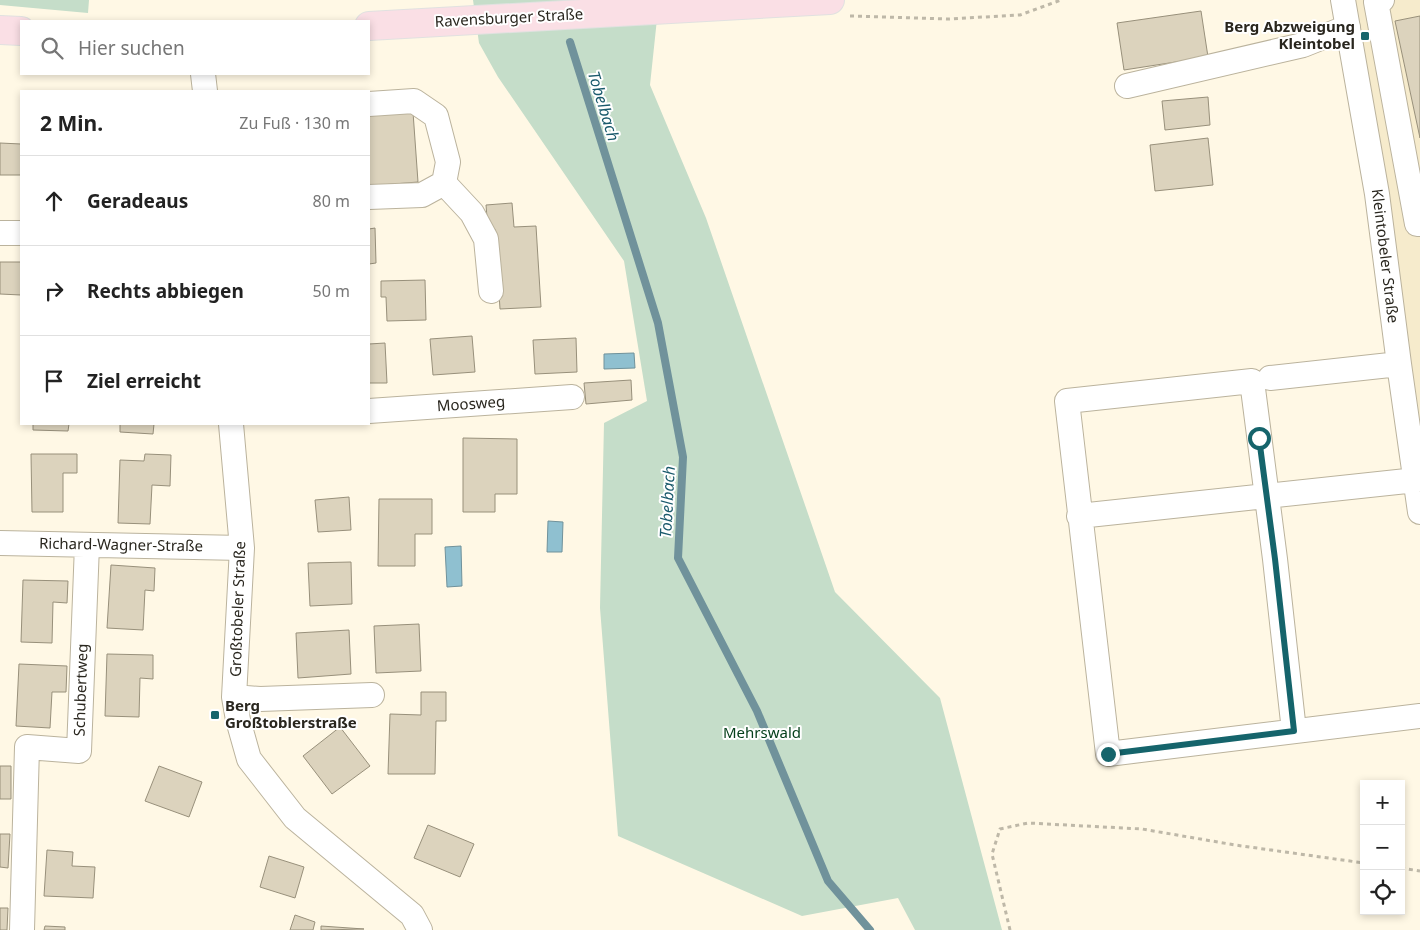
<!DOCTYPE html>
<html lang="de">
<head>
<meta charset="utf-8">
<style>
  :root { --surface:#fff; --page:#f6f6f6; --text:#222; --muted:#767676; --line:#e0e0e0 }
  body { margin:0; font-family:"Noto Sans",sans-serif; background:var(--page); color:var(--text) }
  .controls { position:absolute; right:15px; bottom:15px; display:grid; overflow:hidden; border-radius:0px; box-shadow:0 2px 8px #0003 }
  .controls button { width:45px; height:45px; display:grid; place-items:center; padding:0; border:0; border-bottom:1px solid var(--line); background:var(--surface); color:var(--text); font:25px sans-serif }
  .stop { position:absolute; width:15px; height:15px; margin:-11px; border:4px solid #15646b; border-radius:50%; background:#fff }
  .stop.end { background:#15646b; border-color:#fff; box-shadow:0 1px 5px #0008 }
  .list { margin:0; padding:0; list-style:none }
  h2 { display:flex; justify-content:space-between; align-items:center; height:65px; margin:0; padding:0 20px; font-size:21px }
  h2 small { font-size:16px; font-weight:400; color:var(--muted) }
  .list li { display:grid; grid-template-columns:32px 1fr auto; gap:15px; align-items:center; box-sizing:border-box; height:90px; padding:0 20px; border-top:1px solid var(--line) }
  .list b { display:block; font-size:19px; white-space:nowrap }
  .list em { font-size:16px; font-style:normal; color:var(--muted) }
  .icon { flex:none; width:28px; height:28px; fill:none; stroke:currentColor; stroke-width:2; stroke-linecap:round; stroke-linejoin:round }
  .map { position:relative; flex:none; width:1420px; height:930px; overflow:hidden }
  .search { position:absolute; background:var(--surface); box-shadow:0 2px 8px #0003; left:20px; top:20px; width:350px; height:55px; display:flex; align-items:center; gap:12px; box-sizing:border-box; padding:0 18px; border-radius:0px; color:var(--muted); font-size:19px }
  .panel { position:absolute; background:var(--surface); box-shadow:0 2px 8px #0003; left:20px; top:90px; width:350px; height:335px; border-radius:0px }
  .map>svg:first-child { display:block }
</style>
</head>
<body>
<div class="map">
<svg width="1420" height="930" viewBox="0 0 1420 930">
  <rect width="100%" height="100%" fill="#fff8e5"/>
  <path fill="#f6ebcc" d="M1353,0H1420V467Z"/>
  <path fill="#c5ddc9" d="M0,0H89L88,13L0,5Z
    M473,0H659L650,85L706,218L835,592L940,698L1002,930H915L898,898L802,916L618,836L600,608L604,423L647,401L624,261L498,77L479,43Z"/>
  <path fill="#8fc0d0" stroke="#70929b" d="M634,353L635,368L604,369V354Z
    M548,521L563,522L562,552H547Z
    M461,546L462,586L447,587L445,547Z"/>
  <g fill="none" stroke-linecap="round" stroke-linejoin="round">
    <path stroke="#70929b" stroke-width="8" d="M570,42L658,323L683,457L678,558L757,711L828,881L870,930"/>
  </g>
  <path fill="#dcd3bd" stroke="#98907b" d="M1201,11L1208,57L1124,70L1117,23Z
    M1420,16V138L1395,21Z
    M1208,97L1210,125L1165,130L1162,101Z
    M413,112L418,182L369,186V115Z
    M1208,138L1213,185L1155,191L1150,145Z
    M0,143L21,144V175H0Z
    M512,203L514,227L536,226L541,307L500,309L495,229L488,230L486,205Z
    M375,228L376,263L369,264V229Z
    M0,262H21V295L0,294Z
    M425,280L426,320L387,321L386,297H381V281Z
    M472,336L475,372L433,375L430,339Z
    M576,338L577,372L535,374L533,340Z
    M385,343L387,383H369V344Z
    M631,380L632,400L586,404L584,383Z
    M33,424H69L68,431L33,430Z
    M120,424H154L153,434L120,432Z
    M463,438L517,439V494H495V512H463Z
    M31,454H77V473H63V512H32Z
    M145,454L171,455L170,486L152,485L150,524L118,523L120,460L144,461Z
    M349,497L351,530L318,532L315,500Z
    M379,499H432V534H415V566H378Z
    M351,562L352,604L310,606L308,563Z
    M111,565L155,568L154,591L145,590L143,630L107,628Z
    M23,580L68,581L67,603L53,602L52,643L21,642Z
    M419,624L421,671L376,673L374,626Z
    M349,630L351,674L298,678L296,633Z
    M107,654L153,655V679L140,678L139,717L105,716Z
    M19,664L67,666L66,692H52L50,728L16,726Z
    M421,692H446V721H436L435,774H388L390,714L421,715Z
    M340,727L370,766L332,794L303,756Z
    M0,766H11V799H0Z
    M159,766L202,782L189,817L145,801Z
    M428,825L474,844L460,877L414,858Z
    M0,834H10L8,868L0,867Z
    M47,850L73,852L72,866L95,867L93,898L44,896Z
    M269,856L304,867L295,898L260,887Z
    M0,908H8L7,930H0Z
    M295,915L315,922L313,930H290Z
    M45,926L65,927V930H44Z
    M321,926L364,929L321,930Z"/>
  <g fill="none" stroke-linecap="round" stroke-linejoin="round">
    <g stroke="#bbb39d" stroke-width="26">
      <path id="minor" d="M1343,0L1377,194L1399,364L1420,512
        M1382,0L1376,2L1417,224H1420
        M203,74L205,91
        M1127,86L1303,45L1348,27
        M369,104L414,101L436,116L448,162L444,183L422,195L369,197
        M444,183L472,213L486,239L491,291
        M0,233H21
        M1270,378L1399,364
        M369,411L572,397
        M231,424L242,548L234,697L238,720L249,759L295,818L412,915L420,930
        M1079,516L1416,480
        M0,543L242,548
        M234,697L260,699L372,695
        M1294,731L1275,559L1252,381L1067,401L1108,754L1420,716
        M22,930L27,747L79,751L87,545"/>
    </g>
    <g stroke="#e1e1e0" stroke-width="30">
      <path id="major" d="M369,26L830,0
        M0,30L21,31"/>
    </g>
    <path stroke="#beb8a8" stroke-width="3" stroke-dasharray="4 4" stroke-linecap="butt" d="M850,16L948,19L1020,15L1061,0
      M1401,868L1420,871
      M1010,930L992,854L1000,829L1028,823L1142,829L1235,845L1364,863"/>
    <use href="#minor" stroke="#fff" stroke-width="24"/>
    <use href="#major" stroke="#fadfe5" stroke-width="28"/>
  </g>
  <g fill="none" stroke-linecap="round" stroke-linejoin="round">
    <path stroke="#15646b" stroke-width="6" d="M1108,754L1294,731L1275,559L1259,438"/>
  </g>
  <g fill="#15646b" stroke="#fff" stroke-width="2">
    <rect x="1360" y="31" width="10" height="10" rx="2.5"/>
    <rect x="210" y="710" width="10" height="10" rx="2.5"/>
  </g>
  <g text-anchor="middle" stroke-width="4" stroke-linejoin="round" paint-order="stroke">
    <g font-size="15" fill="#29261e" stroke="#fff">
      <text transform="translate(509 18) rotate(-3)" y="5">Ravensburger Straße</text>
      <text transform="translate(1385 256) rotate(83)" y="5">Kleintobeler Straße</text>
      <text transform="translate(471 404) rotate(-4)" y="5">Moosweg</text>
      <text transform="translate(121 545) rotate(1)" y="5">Richard-Wagner-Straße</text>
      <text transform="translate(238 609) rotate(-88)" y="5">Großtobeler Straße</text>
      <text transform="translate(81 690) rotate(-88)" y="5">Schubertweg</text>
    </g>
    <g font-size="15" font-weight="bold" fill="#29261e" stroke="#fff" text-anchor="end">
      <text x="1355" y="32">Berg Abzweigung<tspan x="1355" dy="17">Kleintobel</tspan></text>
      <text x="225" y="711" text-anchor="start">Berg<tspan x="225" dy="17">Großtoblerstraße</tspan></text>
    </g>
    <g font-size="15" fill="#05401b" stroke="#fff">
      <text x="762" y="738">Mehrswald</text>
    </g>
    <g font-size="16" font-style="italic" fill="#1a5a6c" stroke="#fff">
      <text transform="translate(604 106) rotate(73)" y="6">Tobelbach</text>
      <text transform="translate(667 502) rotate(-87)" y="6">Tobelbach</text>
    </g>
  </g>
</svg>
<div class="controls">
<button>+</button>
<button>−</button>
<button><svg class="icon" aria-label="locate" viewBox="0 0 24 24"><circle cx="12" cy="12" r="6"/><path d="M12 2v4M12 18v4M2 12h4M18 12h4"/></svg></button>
</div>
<div class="stop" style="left:1259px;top:438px"></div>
<div class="stop end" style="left:1108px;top:754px"></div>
<div class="search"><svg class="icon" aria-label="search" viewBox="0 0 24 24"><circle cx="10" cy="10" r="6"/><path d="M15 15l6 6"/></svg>Hier suchen</div>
<section class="panel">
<h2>2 Min.<small>Zu Fuß · 130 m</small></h2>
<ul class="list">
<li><svg class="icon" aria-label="ahead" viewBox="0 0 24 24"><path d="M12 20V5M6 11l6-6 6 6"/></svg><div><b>Geradeaus</b></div><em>80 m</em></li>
<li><svg class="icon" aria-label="right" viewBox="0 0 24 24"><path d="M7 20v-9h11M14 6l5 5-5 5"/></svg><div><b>Rechts abbiegen</b></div><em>50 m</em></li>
<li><svg class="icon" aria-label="arrive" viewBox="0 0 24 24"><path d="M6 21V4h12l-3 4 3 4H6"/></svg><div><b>Ziel erreicht</b></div></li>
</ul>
</section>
</div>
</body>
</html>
